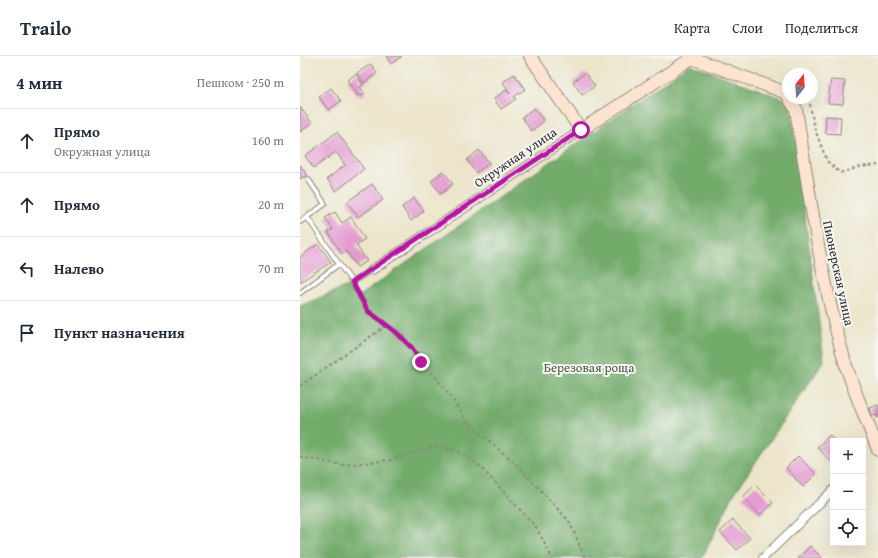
<!DOCTYPE html>
<html lang="ru">
<head>
<meta charset="utf-8">
<style>
  :root { --surface:#fff; --page:#f2f2f3; --text:#1f2937; --muted:#747a83; --line:#e0e1e3 }
  body { margin:0; font-family:"Gentium Book Plus",serif; background:var(--page); color:var(--text) }
  .controls { position:absolute; right:12px; bottom:12px; display:grid; overflow:hidden; border-radius:0px; box-shadow:0 4px 16px #0002 }
  .controls button { width:36px; height:36px; display:grid; place-items:center; padding:0; border:0; border-bottom:1px solid var(--line); background:var(--surface); color:var(--text); font:20px sans-serif }
  .compass { position:absolute; left:482px; top:12px; width:36px; height:36px; border-radius:50%; background:var(--surface); box-shadow:0 4px 16px #0002; rotate:17deg }
  .stop { position:absolute; width:12px; height:12px; margin:-9px; border:3px solid #b5179e; border-radius:50%; background:#fff }
  .stop.end { background:#b5179e; border-color:#fff; box-shadow:0 1px 4px #0008 }
  .list { margin:0; padding:0; list-style:none }
  h2 { display:flex; justify-content:space-between; align-items:center; height:52px; margin:0; padding:0 16px; font-size:17px }
  h2 small { font-size:13px; font-weight:400; color:var(--muted) }
  .list li { display:grid; grid-template-columns:26px 1fr auto; gap:12px; align-items:center; box-sizing:border-box; height:64px; padding:0 16px; border-top:1px solid var(--line) }
  .list b { display:block; font-size:15px; white-space:nowrap }
  .list p { margin:0; font-size:13px; white-space:nowrap; color:var(--muted) }
  .list em { font-size:13px; font-style:normal; color:var(--muted) }
  .icon { flex:none; width:22px; height:22px; fill:none; stroke:currentColor; stroke-width:2; stroke-linecap:round; stroke-linejoin:round }
  .map { position:relative; flex:none; width:578px; height:502px; overflow:hidden }
  header { display:flex; align-items:center; gap:24px; box-sizing:border-box; height:56px; padding:0 20px; background:var(--surface); border-bottom:1px solid var(--line) }
  header strong { font-size:19px }
  nav { display:flex; gap:22px; margin-inline-start:auto; font-size:14px }
  main { display:flex }
  aside { flex:1; background:var(--surface) }
  .map>svg:first-child { display:block }
</style>
</head>
<body>
<header>
<strong>Trailo</strong>
<nav><a>Карта</a><a>Слои</a><a>Поделиться</a></nav>
</header>
<main>
<aside>
<h2>4 мин<small>Пешком · 250 m</small></h2>
<ul class="list">
<li><svg class="icon" aria-label="ahead" viewBox="0 0 24 24"><path d="M12 20V5M6 11l6-6 6 6"/></svg><div><b>Прямо</b><p>Окружная улица</p></div><em>160 m</em></li>
<li><svg class="icon" aria-label="ahead" viewBox="0 0 24 24"><path d="M12 20V5M6 11l6-6 6 6"/></svg><div><b>Прямо</b></div><em>20 m</em></li>
<li><svg class="icon" aria-label="left" viewBox="0 0 24 24"><path d="M17 20v-9H6M10 6l-5 5 5 5"/></svg><div><b>Налево</b></div><em>70 m</em></li>
<li><svg class="icon" aria-label="arrive" viewBox="0 0 24 24"><path d="M6 21V4h12l-3 4 3 4H6"/></svg><div><b>Пункт назначения</b></div></li>
</ul>
</aside>
<div class="map">
<svg width="578" height="502" viewBox="0 0 578 502">
  <rect width="100%" height="100%" fill="#f6f6f2"/>
  <filter id="ink" filterUnits="userSpaceOnUse"><feTurbulence type="fractalNoise" baseFrequency=".025" numOctaves="2"/><feDisplacementMap in="SourceGraphic" scale="8" xChannelSelector="R" yChannelSelector="G"/><feConvolveMatrix kernelMatrix="1 2 1 2 8 2 1 2 1" color-interpolation-filters="sRGB"/></filter>
  <filter id="wash" filterUnits="userSpaceOnUse"><feTurbulence type="fractalNoise" baseFrequency=".012" numOctaves="4" result="noise"/><feDisplacementMap in="SourceGraphic" scale="16" xChannelSelector="R" yChannelSelector="G"/><feGaussianBlur stdDeviation="0.9" result="paint"/><feColorMatrix in="noise" values="0 0 0 0 0 0 0 0 0 0 0 0 0 0 0 0 0 1.4 0 .05"/><feComposite in="paint" operator="in"/></filter>
  <g filter="url(#wash)">
    <rect width="100%" height="100%" fill="#ece5ca"/>
    <path fill="#72ab6a" stroke="#4e6b4a" d="M390,8L490,45L524,305L434,438L402,502H0V250L47,230L59,240Z"/>
    <g id="blocks">
      <path fill="#e49cd1" d="M86,0H102L91,8Z
        M71,8L77,17L64,27L57,17Z
        M285,17L295,30L282,39L273,26Z
        M56,18L63,29L60,31L65,38L62,40L60,38L58,40L47,24Z
        M214,18L225,33L214,41L216,43L201,53L194,43L206,34L210,38L203,26Z
        M531,24L545,25L543,48L528,47Z
        M31,32L41,45L28,54L19,41Z
        M0,51L12,67L0,76Z
        M234,52L244,65L231,75L222,61Z
        M526,60L541,61L540,78L525,77Z
        M37,76L64,113L36,135L27,123L45,109L36,96L14,112L5,100Z
        M179,94L189,107L176,117L167,104Z
        M0,109L7,119L0,123Z
        M143,115L153,128L141,138L131,125Z
        M72,128L83,144L58,161L47,146Z
        M114,142L124,155L111,165L102,151Z
        M35,156L42,167L51,161L65,183L56,189L67,205L57,211L46,195L42,198L28,176L33,173L25,162Z
        M18,188L31,206L0,226V201Z
        M578,349V362L576,359L572,360L570,352Z
        M530,379L535,385H533V408L517,391Z
        M498,400L516,418L503,431L486,412Z
        M455,429L473,447L460,459L443,441Z
        M433,464L450,482L437,494L420,476Z
        M510,490L522,502H498Z"/>
    </g>
  </g>
  <g filter="url(#ink)">
    <use href="#blocks" fill-opacity="0" stroke="#8c887a" stroke-width="1"/>
    <g fill="none" stroke-linecap="round" stroke-linejoin="round">
      <g stroke="#8c887a" stroke-width="6">
        <path id="lane" d="M7,161L39,208
          M0,166L25,148L8,123
          M0,237L39,208L52,226L72,214"/>
      </g>
      <g stroke="#8c887a" stroke-width="10">
        <path id="street" d="M72,214L281,74
          M463,502L533,434"/>
      </g>
      <g stroke="#8c887a" stroke-width="14">
        <path id="secondary" d="M230,0L281,74L392,2L487,37L488,39
          M489,42L496,53C509,137 521,222 544,303C553,334 567,364 578,394"/>
      </g>
      <path stroke="#8c887a" stroke-width="2" stroke-dasharray="3 3" stroke-linecap="butt" d="M509,42L514,71L527,105L540,117L560,111L578,109
        M56,232L68,255L97,277L112,292L152,342L162,358L172,370L217,409L269,465L285,502
        M0,330L87,269
        M0,401L44,409L91,404L137,390L157,395L177,407L236,471L252,502"/>
      <use href="#lane" stroke="#fff" stroke-width="4"/>
      <use href="#street" stroke="#fff" stroke-width="8"/>
      <use href="#secondary" stroke="#fde4d1" stroke-width="12"/>
    </g>
  </g>
  <g fill="none" stroke-linecap="round" stroke-linejoin="round" filter="url(#ink)">
    <path stroke="#b5179e" stroke-width="5" d="M121,306L112,292L97,277L68,255L52,226L281,74"/>
  </g>
  <g text-anchor="middle" stroke-width="4" stroke-linejoin="round" paint-order="stroke">
    <g font-size="13" fill="#2b2b2b" stroke="#f6f6f2">
      <text transform="translate(215 101) rotate(-34)" y="5">Окружная улица</text>
      <text transform="translate(539 217) rotate(78)" y="5">Пионерская улица</text>
    </g>
    <g font-size="13" fill="#485a43" stroke="#f6f6f2">
      <text x="289" y="316">Березовая роща</text>
    </g>
  </g>
</svg>
<div class="controls">
<button>+</button>
<button>−</button>
<button><svg class="icon" aria-label="locate" viewBox="0 0 24 24"><circle cx="12" cy="12" r="6"/><path d="M12 2v4M12 18v4M2 12h4M18 12h4"/></svg></button>
</div>
<svg class="compass" viewBox="-18 -18 36 36"><path d="M0-13l5 13h-10z" fill="#e53935"/><path d="M0 13l5-13h-10z" fill="#747a83"/></svg>
<div class="stop" style="left:281px;top:74px"></div>
<div class="stop end" style="left:121px;top:306px"></div>
</div>
</main>
</body>
</html>
